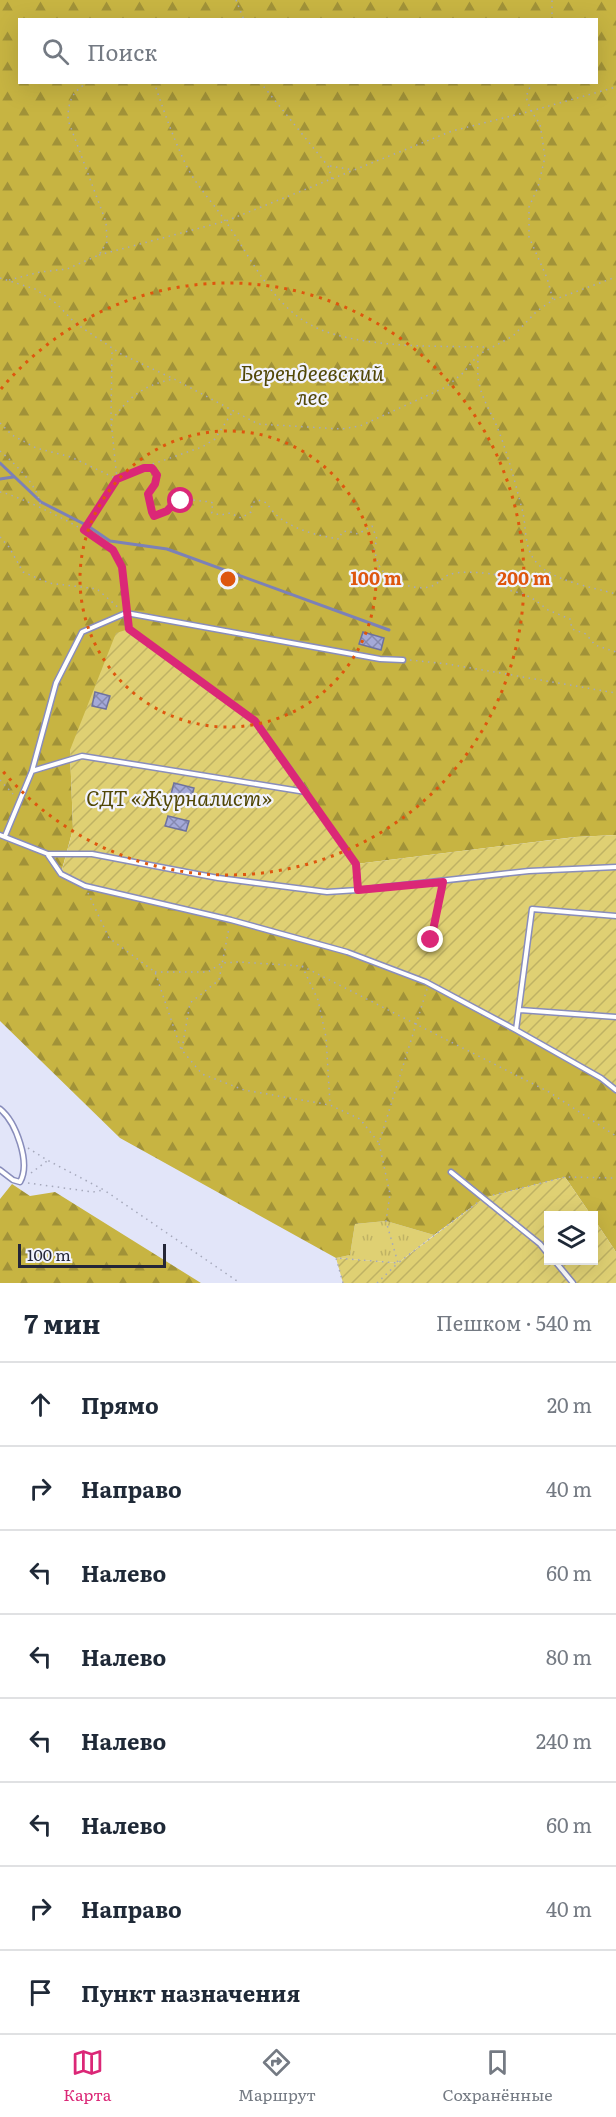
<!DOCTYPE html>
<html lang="ru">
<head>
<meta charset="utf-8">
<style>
  :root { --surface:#fff; --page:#f2f2f3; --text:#1f2937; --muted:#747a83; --line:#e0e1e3; --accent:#db2777 }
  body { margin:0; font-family:Literata,serif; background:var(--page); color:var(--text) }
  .controls { position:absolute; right:18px; bottom:18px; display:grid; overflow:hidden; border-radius:0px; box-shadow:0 6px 24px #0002 }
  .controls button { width:54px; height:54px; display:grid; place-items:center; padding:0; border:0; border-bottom:2px solid var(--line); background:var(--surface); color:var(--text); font:30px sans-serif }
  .scale { position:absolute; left:18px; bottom:15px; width:148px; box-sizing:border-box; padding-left:6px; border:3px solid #242638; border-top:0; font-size:16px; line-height:21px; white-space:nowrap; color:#242638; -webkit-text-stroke:4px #f2f3fd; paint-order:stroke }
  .stop { position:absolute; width:18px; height:18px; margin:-14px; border:4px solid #db2777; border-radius:50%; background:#fff }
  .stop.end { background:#db2777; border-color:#fff; box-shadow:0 2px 6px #0008 }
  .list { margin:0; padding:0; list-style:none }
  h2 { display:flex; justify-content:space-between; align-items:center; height:78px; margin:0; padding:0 24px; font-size:26px }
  h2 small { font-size:20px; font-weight:400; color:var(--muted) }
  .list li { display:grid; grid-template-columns:39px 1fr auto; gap:18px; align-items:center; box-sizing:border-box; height:84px; padding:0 24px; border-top:2px solid var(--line) }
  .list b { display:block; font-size:22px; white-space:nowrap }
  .list em { font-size:20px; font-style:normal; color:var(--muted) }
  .icon { flex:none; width:33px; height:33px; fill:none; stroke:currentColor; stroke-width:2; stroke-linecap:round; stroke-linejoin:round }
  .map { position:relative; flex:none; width:616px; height:1283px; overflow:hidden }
  .search { position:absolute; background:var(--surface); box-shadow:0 6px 24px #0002; left:18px; right:18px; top:18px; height:66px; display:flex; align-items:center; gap:15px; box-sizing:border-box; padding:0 21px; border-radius:0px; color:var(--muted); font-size:22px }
  .sheet { height:750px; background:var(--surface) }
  nav { display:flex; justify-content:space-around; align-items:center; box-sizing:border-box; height:84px; border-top:2px solid var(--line); background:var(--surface); font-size:16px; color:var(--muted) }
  nav a { display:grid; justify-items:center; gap:3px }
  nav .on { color:var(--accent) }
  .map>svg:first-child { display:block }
</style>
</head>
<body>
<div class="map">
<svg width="616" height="1283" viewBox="0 0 616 1283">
  <defs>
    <pattern id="grass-tufts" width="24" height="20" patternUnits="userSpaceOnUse" patternTransform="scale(1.5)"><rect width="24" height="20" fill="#dfd073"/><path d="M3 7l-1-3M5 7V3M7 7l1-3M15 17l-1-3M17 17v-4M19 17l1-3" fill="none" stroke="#bfb264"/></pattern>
    <pattern id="forest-firs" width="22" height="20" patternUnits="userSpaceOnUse" patternTransform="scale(1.5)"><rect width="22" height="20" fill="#c7b442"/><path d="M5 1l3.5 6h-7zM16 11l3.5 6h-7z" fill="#a19238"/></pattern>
    <pattern id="garden-furrows" width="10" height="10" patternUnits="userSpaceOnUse" patternTransform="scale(1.5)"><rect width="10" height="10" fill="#dfd073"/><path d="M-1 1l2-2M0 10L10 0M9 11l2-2" fill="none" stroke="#bfb264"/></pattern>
    <pattern id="building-cross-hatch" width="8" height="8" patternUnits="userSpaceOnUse" patternTransform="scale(1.5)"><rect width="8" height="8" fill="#a4a9d8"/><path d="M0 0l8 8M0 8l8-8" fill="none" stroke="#8589b0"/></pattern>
  </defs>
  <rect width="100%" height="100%" fill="#e2e5f9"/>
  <path fill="url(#grass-tufts)" d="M386,1221L434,1235L398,1263L336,1258L350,1255L355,1224Z"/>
  <path fill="url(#forest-firs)" fill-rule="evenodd" d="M0,0H616V835L575,837L356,864L306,792L70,750L73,829L61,873L347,952L426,982L601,1078L616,1090V1252L594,1219V1216L591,1215L565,1177L484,1198L434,1235L386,1221L355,1224L350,1255L336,1258L120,1138L0,1021ZM20,20H596V82H20Z
    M12,1184L30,1196L55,1192L201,1283H0V1199Z"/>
  <path fill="url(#garden-furrows)" d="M129,629L255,721L356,864L576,837L616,835V1090L601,1078L426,982L347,952L231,920L85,886L61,874L73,829L70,750L116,633Z
    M565,1177L591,1215L548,1216V1260H594V1219L616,1252V1283H343L336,1258L398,1263L484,1198Z"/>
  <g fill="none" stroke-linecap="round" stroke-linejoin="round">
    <path stroke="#7c81b7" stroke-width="3" d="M0,463L41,502L88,526L110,541L167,549L389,630
      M0,479L13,477"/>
  </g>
  <path fill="url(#building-cross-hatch)" stroke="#6e729e" stroke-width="1.5" d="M363,632L384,638L381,650L359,644Z
    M95,692L110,696L106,709L92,706Z
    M174,783L194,788L191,800L171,794Z
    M168,816L189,821L186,831L165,826Z"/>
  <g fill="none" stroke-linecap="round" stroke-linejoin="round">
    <g stroke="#898dbb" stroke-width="7">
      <path id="service" d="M126,613L380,659L403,660
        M32,771L82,756L306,792
        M0,835L48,854H92L218,878L327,892L358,890L529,871L616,867
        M5,836L32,771L56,683L82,632L126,613L129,629L255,721L306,792
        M48,855L61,874L85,886L231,920L347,952L426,982L516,1030L601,1078L616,1090
        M356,864L358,890
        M520,1010L616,1017
        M516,1030L532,909L616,916
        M0,1109C16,1122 31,1163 20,1182L13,1180L0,1170
        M451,1172L540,1244L548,1254
        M554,1260L573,1283"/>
    </g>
    <path stroke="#a5a8bb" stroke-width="1.5" stroke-dasharray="1.5 4.5" stroke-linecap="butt" d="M236,0L244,20
      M552,20V0
      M154,82C164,112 174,140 187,167C197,186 212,202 224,219C254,261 276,317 330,333C378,348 437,346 488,347
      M260,82L328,166L332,179
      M532,82L526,97L531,111L540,124L545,157L538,187L529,207V237L547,278L553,300
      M330,166L354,170
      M99,255L226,221L452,131L531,111L616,87
      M0,278L35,289L57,304L75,323L121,354L174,379L258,424L341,429L360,426L446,387L463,373L478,355L513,336L537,311L553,300L616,277
      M9,280L40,272L67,269L99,255L107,242L106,222L68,120C68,101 72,91 89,82
      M478,355C478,364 477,374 479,383C482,399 492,414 498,429C508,455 515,482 522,509C527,526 523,547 536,562C552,581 592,587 616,594
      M111,420L112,350
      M0,423L12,435L36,448L71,457L117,479L143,468
      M0,451C13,462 42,489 40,507
      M147,466L202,447L215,439L233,411
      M144,468H152L157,475L155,484L148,494L152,511L154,516L167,511L178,499L181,501L183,499L211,502L214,504L211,509L212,513L221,515L230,513L241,518L251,512L252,503L258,500L267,503C280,527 314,535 339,539L342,532L347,531L358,534L372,526L377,539L374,550C376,555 376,558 378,563C383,579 413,591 429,587C437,585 441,579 448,575C460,570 481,573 494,574L500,583L508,590L524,594L535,600L548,610L570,619L572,629L586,634L595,645L616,652
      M0,492C19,495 105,537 114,553C125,569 124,587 125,606
      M84,530L117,479L111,421C130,396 142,386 173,379
      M0,537L9,547L23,572L49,583L97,589L120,609
      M410,660L448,664L616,693
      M0,780L13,794
      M311,798L352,859
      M88,893L109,938L155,972L181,1049L202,1074L244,1090L330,1105L360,1119L379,1143
      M431,940L441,888
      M302,966L549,1092L616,1136
      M155,972H208L222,963L238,962L302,966L318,1000L326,1037L330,1104
      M182,1049L190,1003L219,980L229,928
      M28,1148L47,1160L104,1190L240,1283
      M31,1173L47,1161
      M28,1183L93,1192L103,1190
      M493,1195L565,1177L616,1178
      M343,1283L336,1258L398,1263L478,1202
      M377,1283L398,1263L386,1221L390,1194L379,1143L427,989"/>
    <use href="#service" stroke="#fff" stroke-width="4"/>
  </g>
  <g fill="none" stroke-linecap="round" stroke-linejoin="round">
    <path stroke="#db2777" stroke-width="8" d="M181,501L178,499L167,511L154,516L152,512L148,494L155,484L157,475L152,468H144L117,479L84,530L113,550L122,567L129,629L255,721L356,864L358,890L443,882L431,940"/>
  </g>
  <g fill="none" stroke="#de560e" stroke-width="3" stroke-dasharray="3 6">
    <circle cx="228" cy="579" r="148"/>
    <path d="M1 389A296 296 0 1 1 1 769"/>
  </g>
  <g text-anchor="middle" stroke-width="4.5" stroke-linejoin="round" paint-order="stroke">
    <g font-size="21" font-style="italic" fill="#514706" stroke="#f2f3fd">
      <text x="312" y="381">Берендеевский<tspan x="312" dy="24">лес</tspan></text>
      <text x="179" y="806">СДТ «Журналист»</text>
    </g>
  </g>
  <circle cx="228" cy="579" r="9" fill="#de560e" stroke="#f2f3fd" stroke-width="3"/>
  <g font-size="18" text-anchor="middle" font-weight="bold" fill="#de560e" stroke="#f2f3fd" stroke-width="4.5" stroke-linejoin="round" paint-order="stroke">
    <text x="376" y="585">100 m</text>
    <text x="524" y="585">200 m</text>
  </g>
</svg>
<div class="controls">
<button><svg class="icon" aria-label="layers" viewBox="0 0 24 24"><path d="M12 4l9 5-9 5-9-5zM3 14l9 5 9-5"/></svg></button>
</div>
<div class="scale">100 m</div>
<div class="stop" style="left:181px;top:501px"></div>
<div class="stop end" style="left:431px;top:940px"></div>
<div class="search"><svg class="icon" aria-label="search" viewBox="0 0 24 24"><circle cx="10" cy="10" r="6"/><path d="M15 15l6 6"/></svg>Поиск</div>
</div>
<section class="sheet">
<h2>7 мин<small>Пешком · 540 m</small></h2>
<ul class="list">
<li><svg class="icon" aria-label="ahead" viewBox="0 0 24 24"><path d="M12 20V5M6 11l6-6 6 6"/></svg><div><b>Прямо</b></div><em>20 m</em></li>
<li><svg class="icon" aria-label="right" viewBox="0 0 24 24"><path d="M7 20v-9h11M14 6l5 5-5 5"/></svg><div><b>Направо</b></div><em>40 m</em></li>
<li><svg class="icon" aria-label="left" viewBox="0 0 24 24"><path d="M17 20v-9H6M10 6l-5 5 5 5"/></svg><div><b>Налево</b></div><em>60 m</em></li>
<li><svg class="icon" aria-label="left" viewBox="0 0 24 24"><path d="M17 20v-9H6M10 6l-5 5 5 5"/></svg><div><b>Налево</b></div><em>80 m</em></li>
<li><svg class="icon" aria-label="left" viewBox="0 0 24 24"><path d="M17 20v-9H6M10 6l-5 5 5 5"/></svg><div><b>Налево</b></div><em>240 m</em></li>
<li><svg class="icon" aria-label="left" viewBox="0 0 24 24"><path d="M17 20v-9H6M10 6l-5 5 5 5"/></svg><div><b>Налево</b></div><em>60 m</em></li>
<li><svg class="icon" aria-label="right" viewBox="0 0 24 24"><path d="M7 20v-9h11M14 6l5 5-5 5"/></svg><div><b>Направо</b></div><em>40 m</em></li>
<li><svg class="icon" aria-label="arrive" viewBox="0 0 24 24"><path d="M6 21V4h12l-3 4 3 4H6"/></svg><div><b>Пункт назначения</b></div></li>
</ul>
</section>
<nav>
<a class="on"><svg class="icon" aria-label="map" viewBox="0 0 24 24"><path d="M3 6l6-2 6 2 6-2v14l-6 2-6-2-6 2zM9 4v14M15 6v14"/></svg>Карта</a>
<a><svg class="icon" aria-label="directions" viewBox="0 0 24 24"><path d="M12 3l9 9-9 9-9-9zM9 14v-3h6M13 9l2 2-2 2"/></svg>Маршрут</a>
<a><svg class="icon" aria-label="saved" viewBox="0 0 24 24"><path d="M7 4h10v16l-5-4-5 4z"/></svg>Сохранённые</a>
</nav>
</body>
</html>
